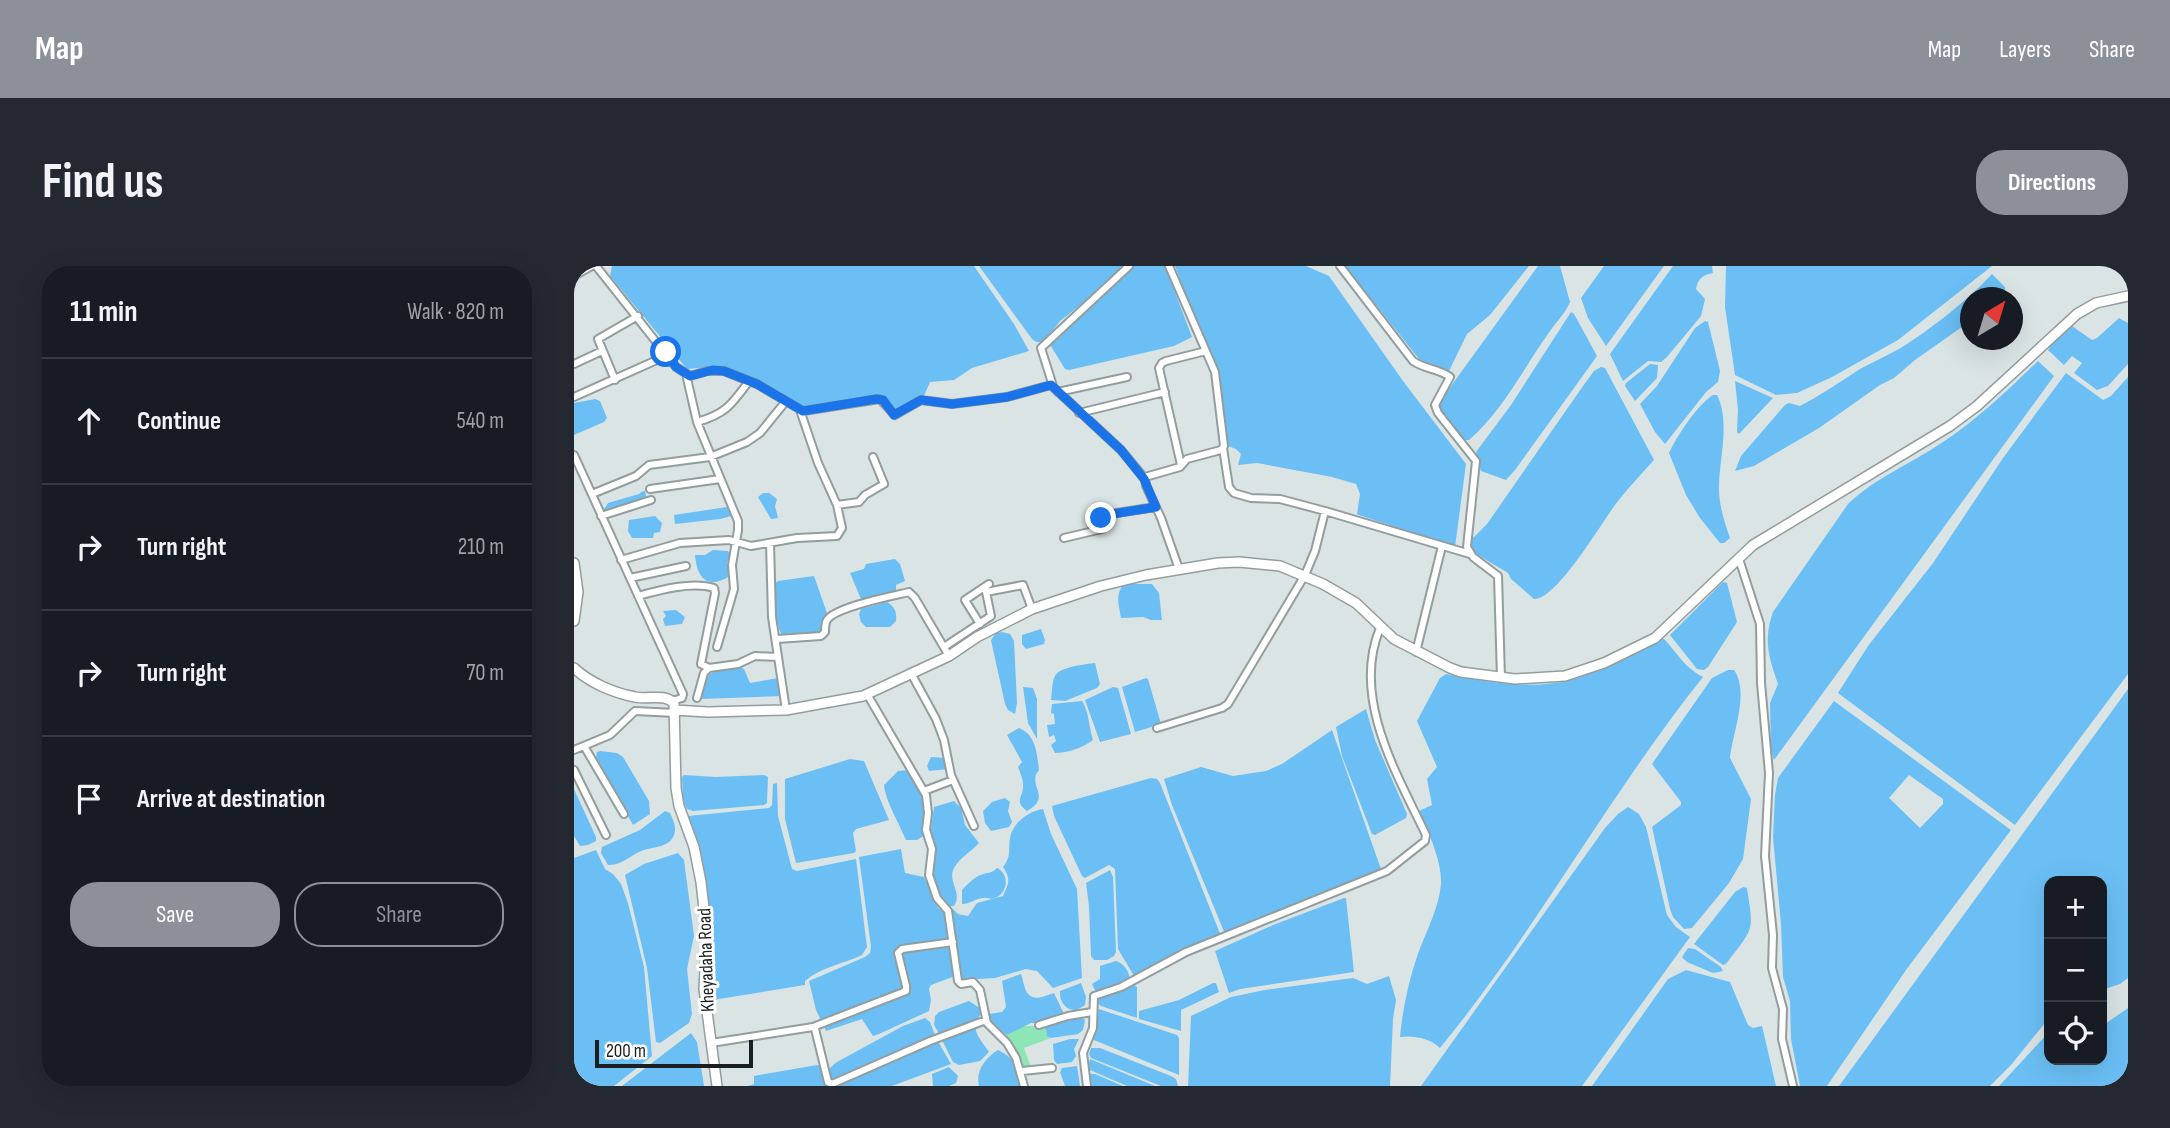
<!DOCTYPE html>
<html lang="en">
<head>
<meta charset="utf-8">
<style>
  :root { --surface:#171b24; --page:#242831; --text:#f1f3f6; --muted:#9ea1a6; --line:#363941; --accent:#8c9099 }
  body { margin:0; font-family:"Sofia Sans Condensed",sans-serif; background:var(--page); color:var(--text) }
  .controls { position:absolute; right:21px; bottom:21px; display:grid; overflow:hidden; border-radius:14px; box-shadow:0 7px 28px #0002 }
  .controls button { width:63px; height:63px; display:grid; place-items:center; padding:0; border:0; border-bottom:2px solid var(--line); background:var(--surface); color:var(--text); font:35px sans-serif }
  .compass { position:absolute; left:1386px; top:21px; width:63px; height:63px; border-radius:50%; background:var(--surface); box-shadow:0 7px 28px #0002; rotate:38deg }
  .scale { position:absolute; left:21px; bottom:18px; width:158px; box-sizing:border-box; padding-left:7px; border:4px solid #1c1f1f; border-top:0; font-size:19px; line-height:24px; white-space:nowrap; color:#1c1f1f; -webkit-text-stroke:5px #fff; paint-order:stroke }
  .stop { position:absolute; width:21px; height:21px; margin:-16px; border:5px solid #1a73e8; border-radius:50%; background:#fff }
  .stop.end { background:#1a73e8; border-color:#fff; box-shadow:0 2px 7px #0008 }
  .list { margin:0; padding:0; list-style:none }
  h2 { display:flex; justify-content:space-between; align-items:center; height:91px; margin:0; padding:0 28px; font-size:30px }
  h2 small { font-size:23px; font-weight:400; color:var(--muted) }
  .list li { display:grid; grid-template-columns:46px 1fr auto; gap:21px; align-items:center; box-sizing:border-box; height:126px; padding:0 28px; border-top:2px solid var(--line) }
  .list b { display:block; font-size:26px; white-space:nowrap }
  .list em { font-size:23px; font-style:normal; color:var(--muted) }
  .actions { display:flex; gap:14px; padding:21px 28px }
  .actions a { flex:1; padding:16px 0; border:2px solid var(--accent); border-radius:28px; text-align:center; font-size:24px; color:var(--accent) }
  .actions .main { background:var(--accent); color:#fff }
  .icon { flex:none; width:38px; height:38px; fill:none; stroke:currentColor; stroke-width:2; stroke-linecap:round; stroke-linejoin:round }
  .map { position:relative; flex:none; width:1554px; height:820px; overflow:hidden; border-radius:28px }
  header { display:flex; align-items:center; gap:42px; box-sizing:border-box; height:98px; padding:0 35px; background:var(--accent); color:#fff }
  header strong { font-size:33px }
  nav { display:flex; gap:38px; margin-inline-start:auto; font-size:24px }
  .intro { display:flex; align-items:center; justify-content:space-between; box-sizing:border-box; height:168px; padding:0 42px }
  h1 { margin:0; font-size:49px }
  .button { padding:18px 32px; border-radius:28px; background:var(--accent); color:#fff; font-size:24px; font-weight:700 }
  main { display:flex; gap:42px; padding:0 42px }
  aside { flex:1; background:var(--surface); border-radius:28px; box-shadow:0 7px 28px #0002 }
  .map>svg:first-child { display:block }
</style>
</head>
<body>
<header>
<strong>Map</strong>
<nav><a>Map</a><a>Layers</a><a>Share</a></nav>
</header>
<div class="intro"><h1>Find us</h1><a class="button">Directions</a></div>
<main>
<aside>
<h2>11 min<small>Walk · 820 m</small></h2>
<ul class="list">
<li><svg class="icon" aria-label="ahead" viewBox="0 0 24 24"><path d="M12 20V5M6 11l6-6 6 6"/></svg><div><b>Continue</b></div><em>540 m</em></li>
<li><svg class="icon" aria-label="right" viewBox="0 0 24 24"><path d="M7 20v-9h11M14 6l5 5-5 5"/></svg><div><b>Turn right</b></div><em>210 m</em></li>
<li><svg class="icon" aria-label="right" viewBox="0 0 24 24"><path d="M7 20v-9h11M14 6l5 5-5 5"/></svg><div><b>Turn right</b></div><em>70 m</em></li>
<li><svg class="icon" aria-label="arrive" viewBox="0 0 24 24"><path d="M6 21V4h12l-3 4 3 4H6"/></svg><div><b>Arrive at destination</b></div></li>
</ul>
<div class="actions"><a class="main">Save</a><a>Share</a></div>
</aside>
<div class="map">
<svg width="1554" height="820" viewBox="0 0 1554 820">
  <rect width="100%" height="100%" fill="#dae4e4"/>
  <path fill="#8ee6b7" d="M463,757L471,758L473,770L477,772L450,782L458,804L448,805L435,779L433,769L448,760H460Z"/>
  <path fill="#6bbff5" fill-rule="evenodd" d="M38,0H400L440,58L455,85L398,102L380,114L356,116L350,130C337,133 330,143 318,144L311,132L305,129L227,142L187,115L147,100L113,103L36,10Z
    M405,0H549L524,25L486,55L470,76H462L458,73Z
    M558,0H591L618,71L600,80L495,104L491,103L475,77Z
    M601,0H732L755,10L829,115L892,198L881,281L785,249L783,248L786,228L782,218L758,211L683,197L664,199L667,188L662,183L654,180L645,107L628,72Z
    M771,0H955L916,49L893,68L875,105L856,102L845,93Z
    M964,0H986L996,36C991,48 981,57 974,68C949,103 928,146 895,174H890L864,143V138Z
    M1030,0H1090L1032,80L1014,52L1007,32Z
    M1099,0H1138L1139,7C1129,9 1124,12 1122,23L1131,33L1127,50L1093,91L1087,96L1074,95L1049,115L1036,88Z
    M1152,0H1418L1324,74L1258,111L1223,127L1202,129L1161,109L1151,41Z
    M1418,8L1431,21V28L1425,31L1396,32L1395,56L1341,94L1320,112L1306,119L1245,162L1180,200L1161,205L1167,190L1211,139L1215,137L1226,140C1247,129 1266,116 1286,103C1299,96 1312,90 1325,83C1357,63 1393,35 1418,8Z
    M997,46L1000,48L1023,90L941,204L932,214L907,205L902,186L937,139Z
    M1545,52L1554,57V98L1534,120L1523,124L1500,107L1508,97L1498,90L1490,99L1474,84L1480,74L1498,60L1518,74L1523,72Z
    M1131,55L1134,56L1146,105L1144,116L1132,126L1091,178L1081,166L1066,138L1083,120L1121,62Z
    M1464,95L1480,110L1200,494L1197,486L1196,437L1204,418C1195,392 1189,375 1199,346L1274,238C1301,212 1338,197 1369,176C1404,153 1434,124 1464,95Z
    M1076,98L1084,99L1083,112L1061,135L1051,120L1052,117Z
    M1027,101L1031,102L1080,194C1068,207 1055,221 1044,235C1029,254 983,334 960,333L937,313L934,307L899,286L895,281V276L913,258L1009,120L1020,105Z
    M1492,107L1529,134L1537,130L1554,111V408L1441,559L1264,427L1294,380L1359,297L1429,192Z
    M1161,115L1199,132L1165,168L1163,166L1164,144Z
    M1139,129H1143C1156,155 1146,190 1145,218C1144,236 1150,255 1156,272L1150,277H1146L1126,252L1112,229L1095,187C1103,170 1124,138 1139,129Z
    M21,133L26,135L33,152L30,156L0,169V137Z
    M69,225H71L73,235L32,247L29,245L34,237L65,228Z
    M189,227H195L203,233L201,240L204,252L197,253L184,231Z
    M153,241L161,249L146,253L101,258L100,249Z
    M81,250L88,257L86,266L80,267L79,272H58L54,265L55,254Z
    M139,284L154,285L156,288L153,297L156,310C133,324 123,312 121,289H131Z
    M321,293L326,298L331,315L322,319V325L294,335L287,333L276,307L290,303L292,298Z
    M240,310L253,347L250,353L248,367L208,370L200,350V318L204,315Z
    M1149,316L1153,317L1163,356L1134,401L1130,404L1123,403L1096,369Z
    M556,318H578L585,327L588,354H577L569,351L547,352C545,340 541,329 549,319Z
    M313,336C321,341 323,346 322,355L316,361H292L287,356L285,348L287,343Z
    M102,344L111,351L108,358L91,360L89,353L92,350L89,345Z
    M467,363L471,374L470,378L452,383L448,378V369Z
    M428,366L436,368L440,375L443,437L441,448L434,444L431,438L417,374L422,367Z
    M1086,373H1090C1106,390 1109,400 1129,411C1034,530 962,665 866,782C856,772 839,769 826,771C829,741 835,713 845,685C853,664 865,641 867,618C868,594 854,566 845,545L858,539L853,513L863,501L843,455L866,412L872,408C911,416 957,424 997,414C1029,405 1057,389 1086,373Z
    M521,397L526,418L523,422L491,435L477,434C478,428 478,415 481,410C485,401 512,398 521,397Z
    M165,401L170,403L176,417L204,412L207,416L208,430L126,433C130,404 139,404 165,401Z
    M1154,404H1160C1176,426 1158,469 1156,492L1177,533L1169,593L1155,617L1118,662L1110,663L1099,651L1096,643L1078,561L1107,539V536L1078,498L1138,412Z
    M572,412L574,413L587,458L561,466L548,421Z
    M449,421L459,422L463,433V473L454,457Z
    M539,421L544,422L557,468L526,476L511,434Z
    M1554,423V712L1546,718L1528,724V615H1475V752L1437,799L1416,820H1265Z
    M508,435C515,445 515,462 519,474C508,482 494,487 481,487L477,479L482,475L480,469L475,471L473,459L481,458L480,448L477,447L478,438Z
    M1260,435L1437,564L1332,704L1253,820H1226L1217,773L1216,735L1209,711L1207,658L1199,571L1201,529L1204,512ZM1335,509L1369,533V538L1346,562L1315,532Z
    M792,443L801,474L833,548L832,552L801,569L798,568L768,490L762,461Z
    M445,462C462,469 463,487 465,504C452,519 479,531 453,545C439,534 450,531 449,519C449,513 446,506 444,501L448,496L433,469Z
    M758,464L808,606L732,633L651,668L598,539L590,513L627,501L659,510L692,505L708,498Z
    M26,485L43,487L49,491L75,535L76,548L59,559L22,492L23,486Z
    M357,491L372,492L375,503L355,505L353,500Z
    M276,493L290,495L315,554L282,563L279,567L282,585L280,587L222,597L211,553V513Z
    M335,504L351,533V569L343,574H332C326,559 311,534 310,519L324,505Z
    M110,509L142,511L190,509L194,511L193,537L190,539L119,545L113,543L109,535L108,511Z
    M577,512L583,513L586,517L647,670L591,693L560,710L544,683L541,603L535,599L511,612L508,610L480,550L478,540Z
    M203,517L204,550L218,603L223,605L282,593L293,681L288,689C269,698 247,701 231,715V719L139,734C130,713 139,682 137,658C135,621 125,585 114,550L195,542L198,539L199,518Z
    M0,523L22,571V575L14,579L6,580L0,570Z
    M431,532L436,536L434,545L438,556L435,561L417,565L411,557L409,545L418,536Z
    M380,535L387,542L391,559L405,577C397,586 386,591 380,602C373,616 389,626 380,640H373L362,626L358,607L362,587L357,564L360,541Z
    M1054,541L1065,548L1072,561L1093,649L1102,661L1116,671L1008,820H847L1031,562L1044,548Z
    M469,543L477,568L503,623L508,712L479,722L463,705L452,703L421,712L386,714L376,645L379,643L384,648L394,650L403,637L429,630C435,617 437,613 429,601C439,589 433,581 437,568C442,554 456,545 469,543Z
    M91,545L96,547C99,553 103,562 100,569C96,581 80,581 70,584C57,588 48,600 34,599L27,587L28,581L66,564Z
    M327,583L331,607L350,611L364,642L371,647L381,710L357,719L355,723L357,734L355,745L305,768L299,770L288,753L252,765L242,744L235,715L291,691L296,687L297,681L285,591Z
    M22,584L31,603L39,608L47,618L54,637L70,701L78,790L40,820H0V592Z
    M104,587L110,594L120,670L113,703L118,748L115,757L86,777L82,776L73,702L51,609L70,598Z
    M423,602C435,607 435,627 421,632C415,634 415,631 409,632C401,633 396,638 388,638V624C393,619 400,611 407,609C414,606 417,608 423,602Z
    M536,604L539,611L542,686L540,690L533,694H520L517,690L515,640L512,617Z
    M1169,621L1173,622C1180,667 1180,661 1152,698L1149,699L1120,678L1161,626Z
    M770,632H772L780,706L666,723L655,727L641,685L699,659Z
    M1114,682L1121,683L1147,701L1149,705L1139,707L1113,696L1108,691Z
    M542,695C550,697 557,707 555,715L522,726L518,718L526,713V700Z
    M1112,704L1156,716L1174,759L1179,762L1188,760L1202,820H1018L1094,713Z
    M447,708C451,719 450,735 468,731C472,730 476,728 480,727L490,748L463,757H457L433,769L415,756V748L428,746L432,741L428,715Z
    M815,710L822,734L819,753L816,820H614L617,750L657,731L691,724L779,712L793,718Z
    M507,717L512,731L511,739L503,744C492,745 485,736 486,725Z
    M639,717H642L645,726L607,744V765L565,753V745L605,734Z
    M559,718L563,721V752L527,740L522,736L523,731Z
    M395,735L409,744C395,765 404,769 415,786L406,795L385,799L379,796L363,764L360,759L361,750L365,746Z
    M1554,742V820H1425L1475,766V794H1528V760Z
    M525,743L603,769L605,772V809L515,772Z
    M351,752L356,756L362,772L377,798L318,820H257C253,808 252,804 263,796L329,760Z
    M508,752L511,754L509,764L504,768L477,772L473,770L471,758Z
    M117,767L123,776L130,820H48Z
    M496,773H505L500,783L502,790L498,796L483,798L480,794L479,778Z
    M517,782H526L597,810L602,813L604,820H587L517,792L515,788Z
    M424,784C439,791 448,803 446,820H405C401,805 412,791 424,784Z
    M516,793L581,820H553L516,804L514,802Z
    M243,799L247,801L254,820H174L180,818V810Z
    M503,800L506,820H491L486,806L488,802Z
    M375,801L384,810L382,817L375,820H359L358,808Z
    M516,808H521L549,820H517Z"/>
  <g fill="none" stroke-linecap="round" stroke-linejoin="round">
    <g stroke="#949d9d" stroke-width="10">
      <path id="street" d="M22,0L102,101L116,110L133,105H150L183,118L229,145L306,133L321,149L347,134L378,138L433,131L477,119L547,184L571,213
        M595,0L641,106L650,180L647,184L613,193L606,201L571,211L572,220L587,252L605,303
        M766,0L839,95C850,103 866,103 876,111L861,139L864,147L902,195L893,281L899,291L924,310L927,412
        M0,10L18,0
        M0,98L28,85
        M112,108L123,156L164,255V264L158,299L160,323L143,381
        M41,114L24,73L64,50
        M479,120L467,82L555,0
        M484,126L553,111
        M0,131L94,89
        M226,144L244,197L263,239L285,236L291,229L310,218L299,191
        M505,147L591,126
        M123,156C152,148 158,138 175,115
        M0,189L109,428L108,432L98,435
        M607,199L585,102L588,97L592,95L632,85
        M76,223L146,213
        M18,228L62,210L75,199L136,191L173,176L186,167L212,135
        M751,245L896,288
        M27,250L77,234
        M490,272L528,263L527,252L529,249L582,241
        M196,277L198,351L212,444
        M1165,293L1186,358L1187,417L1195,507L1191,590L1199,669L1198,702L1209,743L1208,773L1219,820
        M47,294L106,277L155,274L177,280L223,272L263,270L268,262L263,239
        M56,312L112,300
        M412,326L449,319L458,343
        M64,330C86,324 118,315 140,322L141,327L127,398L135,402
        M406,358L391,334L415,318
        M203,373L247,370L251,366C251,362 251,357 253,354C261,341 318,330 335,326L341,332L375,390
        M370,381L417,350L411,321
        M842,386L868,280
        M338,409L362,453L370,474L377,509L400,560
        M293,428L352,529L354,547L352,564L358,583L355,609L363,632L374,645L384,715L387,718L399,716L406,724L413,757L433,777L442,792L450,820
        M123,432L130,407L135,402L164,398L181,390L204,391
        M583,462L648,442L654,438L731,309L741,285L751,245L706,233L677,232L660,227L655,221L649,182
        M10,480L50,548
        M0,484L36,469L61,445L101,447
        M0,504L32,569
        M350,525L379,514
        M465,759L494,750L518,746
        M239,761L332,725V720L324,687L328,683L379,676
        M137,777L239,761L241,763L254,816L258,818L356,775L412,754
        M448,805L478,802
        M513,820L509,787L519,762L520,730L547,721L612,686L813,605L851,575L852,569C823,508 777,432 806,362"/>
    </g>
    <g stroke="#949d9d" stroke-width="12">
      <path id="secondary" d="M0,297L4,326L0,355
        M0,402C16,417 40,427 61,431C74,434 90,427 100,437L102,522L105,540L120,581L127,616L133,669L130,723L143,820
        M100,444L134,446L212,444L289,430L375,390L403,371L458,343L527,320L572,309L644,297L665,296L706,300L749,318L782,337L820,373L876,402L887,406L941,413L991,410L1030,397L1081,372L1179,279L1376,160L1403,140L1503,48L1522,37L1554,30"/>
    </g>
    <use href="#street" stroke="#fff" stroke-width="6"/>
    <use href="#secondary" stroke="#fff" stroke-width="9"/>
  </g>
  <g fill="none" stroke-linecap="round" stroke-linejoin="round">
    <path stroke="#1a73e8" stroke-width="9" d="M92,86L102,101L116,110L139,104L150,105L183,118L229,145L302,133L309,134L320,149L347,134L378,138L433,131L477,119L547,184L570,213L582,241L532,249L527,252"/>
  </g>
  <g text-anchor="middle" stroke-width="6" stroke-linejoin="round" paint-order="stroke">
    <g font-size="19" fill="#1c1f1f" stroke="#fff">
      <text transform="translate(131 694) rotate(-92)" y="7">Kheyadaha Road</text>
    </g>
  </g>
</svg>
<div class="controls">
<button>+</button>
<button>−</button>
<button><svg class="icon" aria-label="locate" viewBox="0 0 24 24"><circle cx="12" cy="12" r="6"/><path d="M12 2v4M12 18v4M2 12h4M18 12h4"/></svg></button>
</div>
<svg class="compass" viewBox="-18 -18 36 36"><path d="M0-13l5 13h-10z" fill="#e53935"/><path d="M0 13l5-13h-10z" fill="#9ea1a6"/></svg>
<div class="scale">200 m</div>
<div class="stop" style="left:92px;top:86px"></div>
<div class="stop end" style="left:527px;top:252px"></div>
</div>
</main>
</body>
</html>
